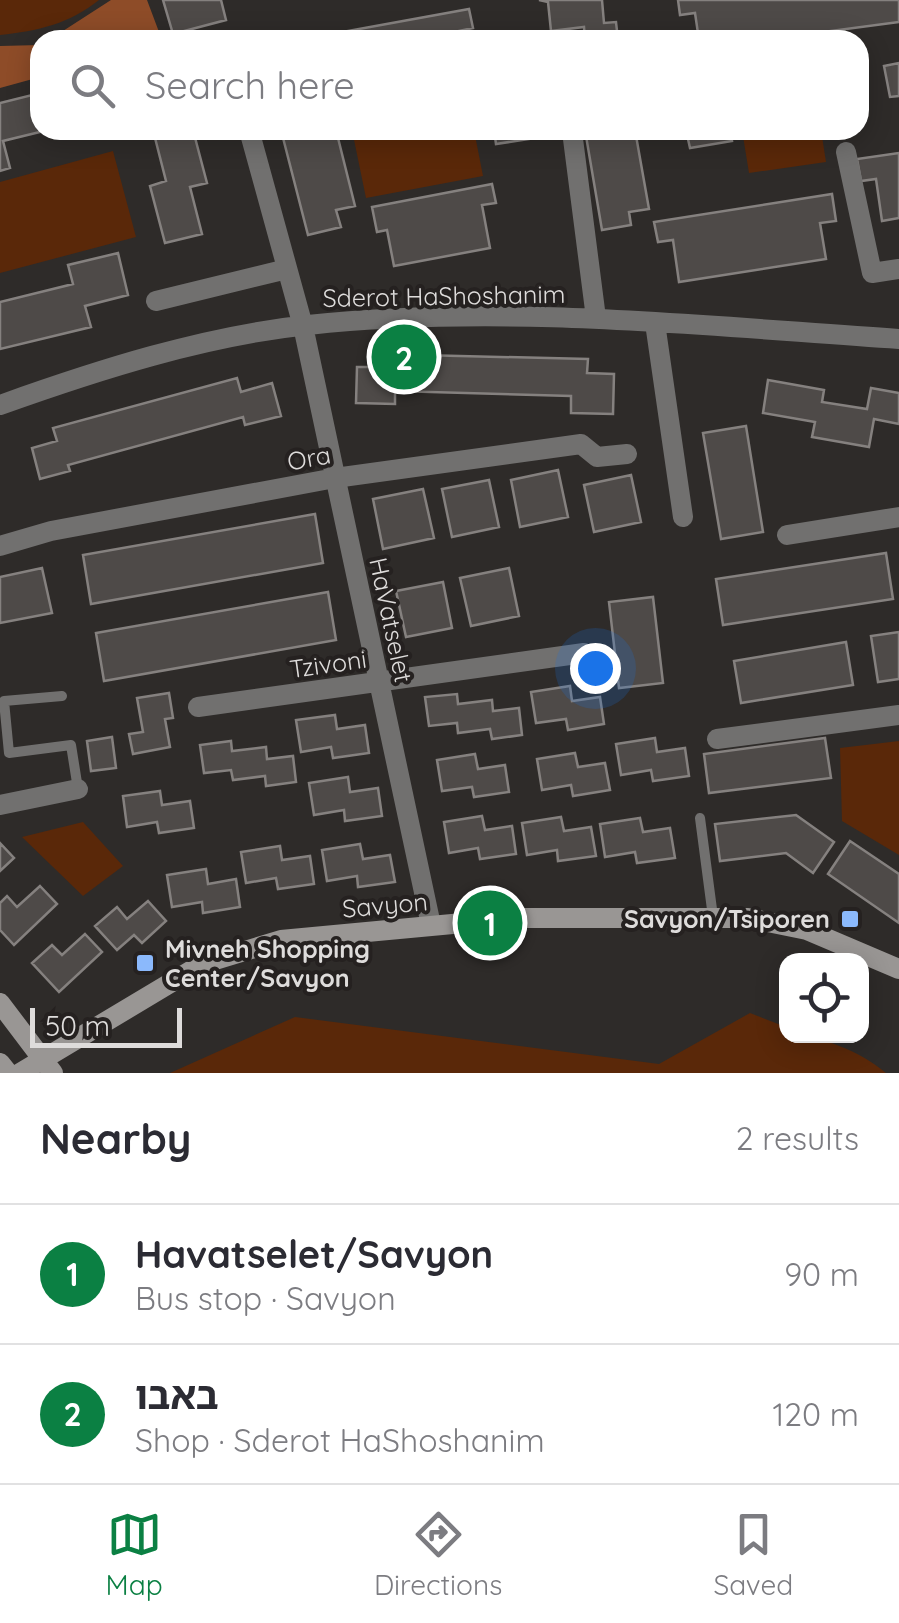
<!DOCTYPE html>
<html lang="en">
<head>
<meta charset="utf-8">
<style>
  :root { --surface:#fff; --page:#f7f7f7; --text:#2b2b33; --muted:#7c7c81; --line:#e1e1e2; --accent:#0b8043 }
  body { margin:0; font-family:Quicksand,"Noto Sans Hebrew",sans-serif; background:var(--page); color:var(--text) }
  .controls { position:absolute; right:30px; bottom:30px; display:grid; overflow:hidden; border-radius:20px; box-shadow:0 5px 25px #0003 }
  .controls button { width:90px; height:90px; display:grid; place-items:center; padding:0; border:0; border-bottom:2px solid var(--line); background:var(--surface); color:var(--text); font:50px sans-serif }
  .scale { position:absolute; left:30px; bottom:25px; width:152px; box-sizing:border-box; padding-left:10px; border:5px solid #dedcdb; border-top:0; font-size:28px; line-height:35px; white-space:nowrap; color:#dedcdb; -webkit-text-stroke:8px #252120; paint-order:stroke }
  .you { position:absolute; left:595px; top:668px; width:35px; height:35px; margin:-25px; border:8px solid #fff; border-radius:50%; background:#1a73e8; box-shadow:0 0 0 15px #1a73e833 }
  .badge { display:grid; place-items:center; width:65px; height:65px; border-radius:50%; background:var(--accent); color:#fff; font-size:32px; font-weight:700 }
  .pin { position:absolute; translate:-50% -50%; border:5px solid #fff; box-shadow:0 2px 10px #0006 }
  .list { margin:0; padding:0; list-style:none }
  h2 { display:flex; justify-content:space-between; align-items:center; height:130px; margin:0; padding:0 40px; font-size:42px }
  h2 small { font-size:32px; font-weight:400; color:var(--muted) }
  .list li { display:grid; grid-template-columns:65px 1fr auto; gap:30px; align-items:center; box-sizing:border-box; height:140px; padding:0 40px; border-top:2px solid var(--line) }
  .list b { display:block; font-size:38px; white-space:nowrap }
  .list p { margin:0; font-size:32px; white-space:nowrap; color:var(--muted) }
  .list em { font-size:32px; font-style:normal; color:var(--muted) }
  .icon { flex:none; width:55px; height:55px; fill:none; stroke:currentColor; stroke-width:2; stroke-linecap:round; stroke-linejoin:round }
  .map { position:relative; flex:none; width:899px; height:1073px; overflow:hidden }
  .search { position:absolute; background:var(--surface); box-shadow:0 5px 25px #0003; left:30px; right:30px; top:30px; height:110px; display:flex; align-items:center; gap:25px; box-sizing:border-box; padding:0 35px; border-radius:30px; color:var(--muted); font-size:38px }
  .sheet { height:410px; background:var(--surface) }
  nav { display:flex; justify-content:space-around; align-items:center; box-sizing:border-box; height:140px; border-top:2px solid var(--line); background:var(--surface); font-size:28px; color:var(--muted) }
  nav a { display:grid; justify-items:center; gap:5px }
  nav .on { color:var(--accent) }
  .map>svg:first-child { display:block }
</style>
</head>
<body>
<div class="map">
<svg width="899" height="1073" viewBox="0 0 899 1073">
  <rect width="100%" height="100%" fill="#2e2b29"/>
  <path fill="#5a2809" d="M0,0H99C69,24 38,31 0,35Z
    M352,130H474L483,176L366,198Z
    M742,130H821L826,162L749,173Z
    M113,151L136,237L0,273V182Z
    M899,741V855L842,821L840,748Z
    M83,822L123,866L83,896L22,837Z
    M750,1013L786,1027V1036C823,1036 858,1050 886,1073H170L295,1017L659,1064Z"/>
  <path fill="#8e4c28" d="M111,0H147L162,40H49Z
    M40,45V77L0,88V46Z"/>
  <path fill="#4e4a48" stroke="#85817f" stroke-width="2.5" d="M163,0H221L226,20L173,34Z
    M539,0H602L604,23L616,22L618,40L648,36L649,40H585L584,27L551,31L548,2Z
    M678,0H899V22L763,40H699L695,13L680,15Z
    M469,9L473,28L459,31L461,40H350L348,31Z
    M899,63V96L890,97L884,66Z
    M40,93V130H48L3,141L10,168L0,171V103Z
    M153,130H193L207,183L190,187L202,234L165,243L150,186L166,181Z
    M281,130H336L355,206L336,210L341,227L308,235Z
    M494,130H528L529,139L496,144Z
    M585,130H635L649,209L629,212L631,225L602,230Z
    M686,130H730L732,141L690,148Z
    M899,153V218L882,221L876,179L861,181L857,159Z
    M492,184L496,203L482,205L490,248L394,266L387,230L377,232L372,207Z
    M832,194L836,221L820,223L826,259L679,282L673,240L658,242L654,222Z
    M118,253L128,295L85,306L91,327L0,349V302L73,284L68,265Z
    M379,354L588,359L587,373L614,374L613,414L571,413V396L395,391V404L356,403L357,367H378Z
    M237,378L241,392L272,383L281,416L245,425L243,417L68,465L70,471L40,479L32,448L57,441L53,428Z
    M768,380L824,390L822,402L867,409L871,388L899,393V424L874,419L869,447L812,437L815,422L763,413Z
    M746,426L763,532L721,539L703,433Z
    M558,470L568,517L520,527L511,480Z
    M631,475L641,522L594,532L584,485Z
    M489,480L499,527L452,537L442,489Z
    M423,489L434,538L383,549L373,499Z
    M315,514L323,563L91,604L83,555Z
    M886,553L893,599L723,625L716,579Z
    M42,568L52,613L0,623V577Z
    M509,568L519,616L471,626L460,578Z
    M443,582L452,628L406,637L396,591Z
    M328,592L336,640L104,681L96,633Z
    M653,597L663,683L619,688L609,602Z
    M899,632V679L878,682L871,636Z
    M846,642L853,685L741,703L734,661Z
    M570,686L572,701L600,697L604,724L568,730L566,719L536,723L531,692Z
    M169,693L173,718L165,719L170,747L133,754L129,734L143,732L137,698Z
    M457,694L458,704L492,700L493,711L519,708L522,735L492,739L490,729L458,733L457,723L429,726L425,697Z
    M335,715L337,729L365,725L369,753L333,758L331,747L301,752L296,720Z
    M112,737L116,768L91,771L87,741Z
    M655,738L657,752L685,748L689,776L653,781L651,770L621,775L616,744Z
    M825,738L831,778L709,793L704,754Z
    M231,741L232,751L266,747L267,759L293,756L296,782L266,786L265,776L233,780L231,770L204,773L200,745Z
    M575,753L578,767L605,763L610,790L573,796L571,785L542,790L537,759Z
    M475,754L478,769L505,765L509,792L474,797L472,787L442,791L437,760Z
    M348,777L350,792L378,788L382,816L345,821L344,810L314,815L309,783Z
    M160,791L162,805L190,801L194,828L159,833L157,822L127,827L123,796Z
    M796,815L834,842L813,873L786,853L720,861L715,824Z
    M482,816L485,830L512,826L516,854L480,859L478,848L449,853L444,822Z
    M561,817L564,831L591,827L596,856L558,861L557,850L527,855L522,823Z
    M640,818L643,832L670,828L675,858L637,863L635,852L605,857L600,824Z
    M850,841L899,874V923L828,874Z
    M0,843L14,858L0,871Z
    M360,844L363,859L390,855L395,882L358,887L357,876L327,881L322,850Z
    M280,846L282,860L310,856L314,884L278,889L276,878L246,883L241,852Z
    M206,869L208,884L236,879L240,907L203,913L202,902L172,907L167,875Z
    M40,886L57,904L14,945L0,930V903L7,896L17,907Z
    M148,901L166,921L142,943L134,935L117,950L95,926L117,907L127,919Z
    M85,934L102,952L59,992L32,963L52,945L62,955Z"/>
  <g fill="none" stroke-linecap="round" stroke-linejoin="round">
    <path stroke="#71706f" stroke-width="10" d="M62,696L4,701L9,753L71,745L78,789
      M700,818L713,917"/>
    <path stroke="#71706f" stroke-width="20" d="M249,130L303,326L431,925
      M573,139L596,318
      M846,152L872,273L899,269
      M156,301L287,269
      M655,323L683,517
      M0,405C98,370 204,336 308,325C504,304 703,326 899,339
      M787,535L899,517
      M0,546L51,531L335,478L581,444L597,457L627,454
      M198,707L584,653
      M717,739L899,715
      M0,805L78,789"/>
    <path stroke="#999694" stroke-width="20" d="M0,1003L53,1073
      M0,1063L8,1073
      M20,1073L202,964L281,940L517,918H748L807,930L899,969"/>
  </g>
  <g fill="#8bb9fc" stroke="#252120" stroke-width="4">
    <rect x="840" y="909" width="20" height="20" rx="5"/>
    <rect x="135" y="953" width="20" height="20" rx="5"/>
  </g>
  <g text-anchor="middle" stroke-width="8" stroke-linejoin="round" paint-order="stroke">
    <g font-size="25" fill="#dedcdb" stroke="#252120">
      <text transform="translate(444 296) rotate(-1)" y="9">Sderot HaShoshanim</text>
      <text transform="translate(309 458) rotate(-10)" y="9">Ora</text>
      <text transform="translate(391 620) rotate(78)" y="9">HaVatselet</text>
      <text transform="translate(328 664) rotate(-8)" y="9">Tzivoni</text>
      <text transform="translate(385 905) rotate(-5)" y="9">Savyon</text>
    </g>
    <g font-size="25" font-weight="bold" fill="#dedcdb" stroke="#252120" text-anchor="end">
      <text x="830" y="928">Savyon/Tsiporen</text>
      <text x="165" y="958" text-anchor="start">Mivneh Shopping<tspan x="165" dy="29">Center/Savyon</tspan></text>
    </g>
  </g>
</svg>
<div class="controls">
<button><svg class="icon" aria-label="locate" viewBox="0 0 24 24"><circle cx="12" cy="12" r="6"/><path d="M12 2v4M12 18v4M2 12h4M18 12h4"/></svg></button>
</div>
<div class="scale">50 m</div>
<div class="you"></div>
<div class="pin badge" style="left:490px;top:923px">1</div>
<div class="pin badge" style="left:404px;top:357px">2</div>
<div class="search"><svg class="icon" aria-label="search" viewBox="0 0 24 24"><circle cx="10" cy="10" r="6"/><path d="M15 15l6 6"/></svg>Search here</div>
</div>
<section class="sheet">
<h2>Nearby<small>2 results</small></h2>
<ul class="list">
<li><span class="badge">1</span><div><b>Havatselet/Savyon</b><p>Bus stop · Savyon</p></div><em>90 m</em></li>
<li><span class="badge">2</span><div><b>באבו</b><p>Shop · Sderot HaShoshanim</p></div><em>120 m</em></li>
</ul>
</section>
<nav>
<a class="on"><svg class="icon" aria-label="map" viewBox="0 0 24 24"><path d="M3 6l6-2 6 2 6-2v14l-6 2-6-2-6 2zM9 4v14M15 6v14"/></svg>Map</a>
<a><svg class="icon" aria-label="directions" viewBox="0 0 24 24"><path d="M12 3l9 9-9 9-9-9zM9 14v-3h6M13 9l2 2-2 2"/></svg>Directions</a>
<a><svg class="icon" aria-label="saved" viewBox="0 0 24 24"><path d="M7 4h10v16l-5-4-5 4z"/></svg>Saved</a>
</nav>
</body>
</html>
